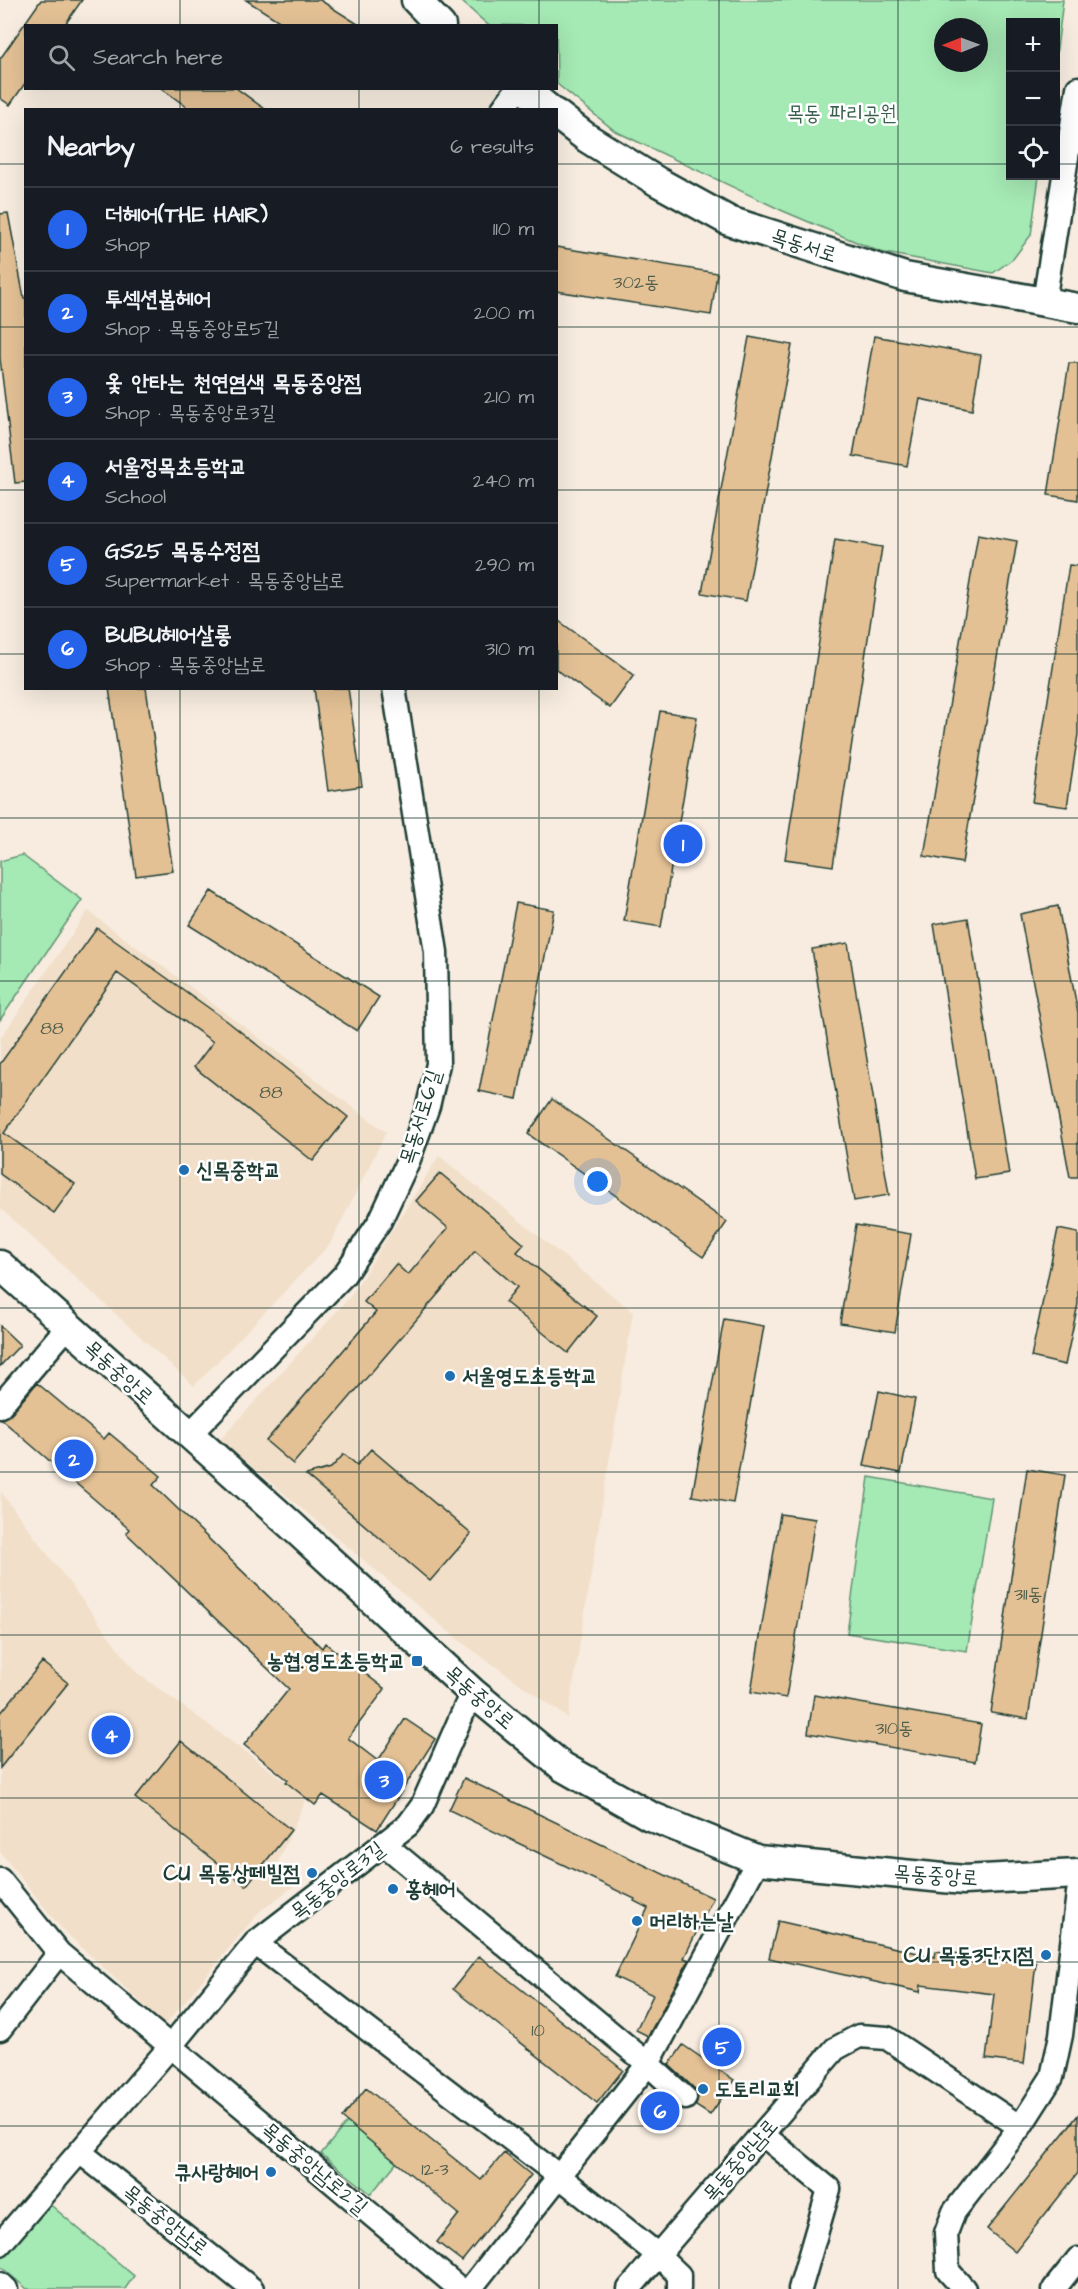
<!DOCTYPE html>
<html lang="en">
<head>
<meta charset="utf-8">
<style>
  :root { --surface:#171b24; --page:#20242c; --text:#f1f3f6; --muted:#9ea1a6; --line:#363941; --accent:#2563eb }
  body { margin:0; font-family:"Architects Daughter","Poor Story",sans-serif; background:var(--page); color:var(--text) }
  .controls { position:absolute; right:18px; top:18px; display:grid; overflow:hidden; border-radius:0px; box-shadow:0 6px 24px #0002 }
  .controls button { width:54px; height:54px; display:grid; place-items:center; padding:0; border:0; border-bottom:2px solid var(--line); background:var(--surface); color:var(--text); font:30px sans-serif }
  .compass { position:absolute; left:934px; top:18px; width:54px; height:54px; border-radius:50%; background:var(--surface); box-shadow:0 6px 24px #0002; rotate:269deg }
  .you { position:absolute; left:598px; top:1182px; width:21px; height:21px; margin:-15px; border:4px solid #fff; border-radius:50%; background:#1a73e8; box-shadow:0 0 0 9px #1a73e833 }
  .badge { display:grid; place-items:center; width:39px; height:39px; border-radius:50%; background:var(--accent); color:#fff; font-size:20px; font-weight:700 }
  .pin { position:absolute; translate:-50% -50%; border:3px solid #fff; box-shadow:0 2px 6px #0006 }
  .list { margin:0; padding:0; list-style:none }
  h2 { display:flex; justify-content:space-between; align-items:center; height:78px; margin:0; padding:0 24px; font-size:26px }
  h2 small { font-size:20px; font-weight:400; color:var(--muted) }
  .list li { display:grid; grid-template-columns:39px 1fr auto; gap:18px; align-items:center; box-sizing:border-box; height:84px; padding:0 24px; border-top:2px solid var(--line) }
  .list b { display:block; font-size:22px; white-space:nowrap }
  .list p { margin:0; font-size:20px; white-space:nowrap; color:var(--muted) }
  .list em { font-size:20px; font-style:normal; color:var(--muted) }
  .icon { flex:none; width:33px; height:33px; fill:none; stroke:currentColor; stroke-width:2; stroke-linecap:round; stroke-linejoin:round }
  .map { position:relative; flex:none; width:1078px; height:2289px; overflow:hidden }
  .search { position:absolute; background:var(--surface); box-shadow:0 6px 24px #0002; left:24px; top:24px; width:534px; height:66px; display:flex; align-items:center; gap:15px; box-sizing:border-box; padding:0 21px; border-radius:0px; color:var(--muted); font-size:22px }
  .panel { position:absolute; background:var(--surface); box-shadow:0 6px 24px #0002; left:24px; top:108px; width:534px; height:582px; border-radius:0px }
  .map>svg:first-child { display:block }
</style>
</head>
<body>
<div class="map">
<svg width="1078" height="2289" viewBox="0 0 1078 2289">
  <rect width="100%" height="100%" fill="#f7ecdf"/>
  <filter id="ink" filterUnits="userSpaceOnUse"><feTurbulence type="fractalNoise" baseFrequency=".0167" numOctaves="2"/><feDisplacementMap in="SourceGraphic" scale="12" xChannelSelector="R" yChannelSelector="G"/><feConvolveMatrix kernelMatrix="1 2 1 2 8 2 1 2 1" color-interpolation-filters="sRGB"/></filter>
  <g filter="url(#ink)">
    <path fill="#f1dfc9" d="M88,911L386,1132L330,1244L194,1386L0,1208V1039Z
      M439,1156L633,1312L568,1718L460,1641L220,1440L350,1297Z
      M1,1492L136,1672L307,1797L274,1870L298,1883L260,1911L165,2025L62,1929L0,1852Z"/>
    <path fill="#a5e9b4" stroke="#629374" stroke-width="1.5" fill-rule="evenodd" d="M460,0H1063L1056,57V22H1010V176H1039L1031,235L1013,259L993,273L880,252L783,211L615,131L557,84L556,26L488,25ZM943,27H979V63H943Z
      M22,855L82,900L0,1020V861Z
      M869,1477L992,1498L967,1651L847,1633Z
      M347,2122L397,2162L371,2194L321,2154Z
      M46,2201L134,2276L125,2289H27L0,2266V2256Z"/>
    <path fill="#e4c195" stroke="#1f3d34" stroke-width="1.5" d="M41,0H82L64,26H26V82L10,105L0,98V59Z
      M246,0H320L361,26H287Z
      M161,88H236L266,110H191Z
      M8,213L24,298H26V482L15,483L0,358V214Z
      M556,247L717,273L711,315L556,291Z
      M874,336L981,355L972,410L920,399L907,466L853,456Z
      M749,337L792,345L746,601L702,593Z
      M1069,363H1078V500L1048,495Z
      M978,534L1017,541L962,863L924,856Z
      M835,539L882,547L833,866L785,859Z
      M1069,565L1078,566V734L1067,807L1032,802Z
      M556,619L634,675L610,708L556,669Z
      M109,688H146L173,871L136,876Z
      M314,688H348L362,786L328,791Z
      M660,711L697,717L661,927L624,921Z
      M211,891L379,997L357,1031L189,925Z
      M516,903L554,910L517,1099L479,1091Z
      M1058,906L1078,1013V1177H1070L1020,914Z
      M968,918L1009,1174L975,1179L934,924Z
      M97,928L227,1021L348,1117L313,1161L194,1067L213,1042L117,973L4,1133L75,1184L54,1213L0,1174V1064Z
      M848,943L889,1195L854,1201L812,949Z
      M552,1099L727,1222L703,1257L528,1134Z
      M440,1173L524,1244L517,1252L597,1316L568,1353L505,1302L517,1287L475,1251L293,1464L266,1441L376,1312L364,1302L396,1264L408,1275L448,1228L416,1201Z
      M856,1225L911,1234L895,1332L840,1323Z
      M1058,1229L1078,1233V1304L1065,1365L1031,1357Z
      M724,1319L764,1326L733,1503L692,1496Z
      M0,1326L20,1345L0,1366Z
      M37,1383L104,1439L109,1433L161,1476L153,1485L322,1648L325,1643L385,1689L348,1738L378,1761L405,1719L435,1739L377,1830L323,1795L315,1805L286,1782L288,1780L244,1745L289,1689L126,1533L129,1529L1,1419L10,1415Z
      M879,1391L915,1399L901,1473L864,1466Z
      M371,1449L471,1534L430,1581L306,1475L331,1468L344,1454L357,1465Z
      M1027,1469L1065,1475L1028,1719L991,1713Z
      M780,1514L815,1519L786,1698L751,1692Z
      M42,1662L68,1683L0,1768V1714Z
      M814,1695L981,1724L975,1762L808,1733Z
      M181,1741L291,1830L246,1886L135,1798Z
      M464,1778L713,1898L684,1958L689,1960L648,2036L636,2030L653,1995L615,1977L648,1908L634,1901L635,1899L449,1810Z
      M778,1921L935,1957L936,1951L1036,1963L1024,2064L986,2059L994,1994L921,1985L920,1992L769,1958Z
      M479,1956L623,2070L597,2103L453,1989Z
      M683,2045L734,2080L710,2115L696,2106L698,2095L695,2089L669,2065Z
      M366,2088L481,2180L504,2153L531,2175L462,2261L437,2242L459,2214L342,2118Z
      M1078,2115V2173L1015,2252L987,2229Z"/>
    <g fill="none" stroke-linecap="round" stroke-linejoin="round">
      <g stroke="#1f3d34" stroke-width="27">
        <path id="minor" d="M502,110L518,88
          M1044,302L1078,88
          M0,1406L68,1326
          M190,1434L344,1275L380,1221L409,1159L428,1106L438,1064L436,952L394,688
          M384,1844L648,2064L685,2098
          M0,1880L59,1953L460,2289
          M255,1943L559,2176L658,2255L835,2049L859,2036L887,2038L1020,2127L1052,2077L1061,2035L1078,1893
          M0,2029L59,1953
          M762,2134L829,2189L800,2289
          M80,2152L252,2289
          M0,2244L169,2048L255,1943L408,1825L422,1806L472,1692
          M0,2284L6,2289
          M470,2289L648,2064L758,1860
          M629,2289L658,2255L679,2275V2289
          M964,2289L948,2271L946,2233L954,2212L1020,2127
          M1054,2289L1078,2259"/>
      </g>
      <g stroke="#1f3d34" stroke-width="33">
        <path id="major" d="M416,0L441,26
          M523,88L550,110
          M556,114L587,138L658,182L729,221L905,277L1078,308
          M0,1265L291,1525L472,1692L563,1767L650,1816L758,1860L964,1880L1078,1874"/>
      </g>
      <use href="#minor" stroke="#fff" stroke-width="22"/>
      <use href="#major" stroke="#fff" stroke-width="28"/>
    </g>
  </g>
  <path fill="none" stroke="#1f3d34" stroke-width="1.5" stroke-opacity="0.55" d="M180,0V26M359,0V26M539,0V26M719,0V2289M898,0V2289M180,88V110M359,88V110M539,88V110M0,164H26M556,164H1010M1056,164H1078M0,327H26M556,327H1078M0,490H26M556,490H1078M0,654H26M556,654H1078M180,688V2289M359,688V2289M539,688V2289M0,818H1078M0,981H1078M0,1144H1078M0,1308H1078M0,1472H1078M0,1635H1078M0,1798H1078M0,1962H1078M0,2126H1078"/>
  <g fill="#1f6fb2" stroke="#fff" stroke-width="2">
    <circle cx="184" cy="1170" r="6"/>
    <circle cx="450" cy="1376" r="6"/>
    <rect x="411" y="1655" width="12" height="12" rx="3"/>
    <circle cx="312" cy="1873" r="6"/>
    <circle cx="393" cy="1889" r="6"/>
    <circle cx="637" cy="1921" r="6"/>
    <circle cx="1046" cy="1955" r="6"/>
    <circle cx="703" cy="2089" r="6"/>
    <circle cx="271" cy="2172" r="6"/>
  </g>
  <g text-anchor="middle" stroke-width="5" stroke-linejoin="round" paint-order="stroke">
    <g font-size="18" fill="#505e4c">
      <text x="636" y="288">302동</text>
      <text x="52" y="1034">88</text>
      <text x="271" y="1098">88</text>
      <text x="1028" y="1600">311동</text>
      <text x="894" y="1734">310동</text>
      <text x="538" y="2036">10</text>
      <text x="435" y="2175">12-3</text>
    </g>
    <g font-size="21" fill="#3a5f4e" stroke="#fff">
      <text x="842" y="120">목동 파리공원</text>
    </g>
    <g font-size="21" fill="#1f3d34" stroke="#fff">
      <text transform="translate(804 245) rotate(18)" y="7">목동서로</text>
      <text transform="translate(420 1117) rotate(-73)" y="7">목동서로6길</text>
      <text transform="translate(119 1372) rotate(42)" y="7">목동중앙로</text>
      <text transform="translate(480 1697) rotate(41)" y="7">목동중앙로</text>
      <text transform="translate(936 1875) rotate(4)" y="7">목동중앙로</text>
      <text transform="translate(337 1880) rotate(-38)" y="7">목동중앙로3길</text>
      <text transform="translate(740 2160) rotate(-49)" y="7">목동중앙남로</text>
      <text transform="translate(315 2168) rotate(40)" y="7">목동중앙남로2길</text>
      <text transform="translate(166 2220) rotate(38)" y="7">목동중앙남로</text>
    </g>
    <g font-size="21" font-weight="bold" fill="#1f3d34" stroke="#fff" text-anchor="start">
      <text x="196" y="1177">신목중학교</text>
      <text x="462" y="1383">서울영도초등학교</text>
      <text x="405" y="1668" text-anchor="end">농협.영도초등학교</text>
      <text x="300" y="1880" text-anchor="end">CU 목동상떼빌점</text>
      <text x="405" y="1896">홍헤어</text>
      <text x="649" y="1928">머리하는날</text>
      <text x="1034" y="1962" text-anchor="end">CU 목동3단지점</text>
      <text x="715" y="2096">도토리교회</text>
      <text x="259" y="2179" text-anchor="end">큐사랑헤어</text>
    </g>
  </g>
</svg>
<div class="controls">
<button>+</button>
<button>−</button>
<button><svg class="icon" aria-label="locate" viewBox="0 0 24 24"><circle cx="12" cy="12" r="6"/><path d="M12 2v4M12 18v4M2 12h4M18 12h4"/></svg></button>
</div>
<svg class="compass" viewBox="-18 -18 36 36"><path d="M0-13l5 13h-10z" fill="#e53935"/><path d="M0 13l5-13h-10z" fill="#9ea1a6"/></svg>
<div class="you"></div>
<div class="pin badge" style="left:683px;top:844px">1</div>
<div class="pin badge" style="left:74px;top:1459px">2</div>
<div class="pin badge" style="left:384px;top:1780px">3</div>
<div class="pin badge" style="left:111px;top:1735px">4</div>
<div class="pin badge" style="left:722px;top:2047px">5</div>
<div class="pin badge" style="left:660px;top:2111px">6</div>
<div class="search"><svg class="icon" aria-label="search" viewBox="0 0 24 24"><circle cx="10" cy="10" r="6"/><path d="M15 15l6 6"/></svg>Search here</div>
<section class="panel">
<h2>Nearby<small>6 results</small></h2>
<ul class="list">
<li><span class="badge">1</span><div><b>더헤어(THE HAIR)</b><p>Shop</p></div><em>110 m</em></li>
<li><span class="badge">2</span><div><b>투섹션봅헤어</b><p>Shop · 목동중앙로5길</p></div><em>200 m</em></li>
<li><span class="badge">3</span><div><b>옻 안타는 천연염색 목동중앙점</b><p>Shop · 목동중앙로3길</p></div><em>210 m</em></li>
<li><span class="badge">4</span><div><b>서울정목초등학교</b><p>School</p></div><em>240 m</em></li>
<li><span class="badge">5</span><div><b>GS25 목동수정점</b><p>Supermarket · 목동중앙남로</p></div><em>290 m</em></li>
<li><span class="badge">6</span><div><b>BUBU헤어살롱</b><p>Shop · 목동중앙남로</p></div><em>310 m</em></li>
</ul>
</section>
</div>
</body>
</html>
